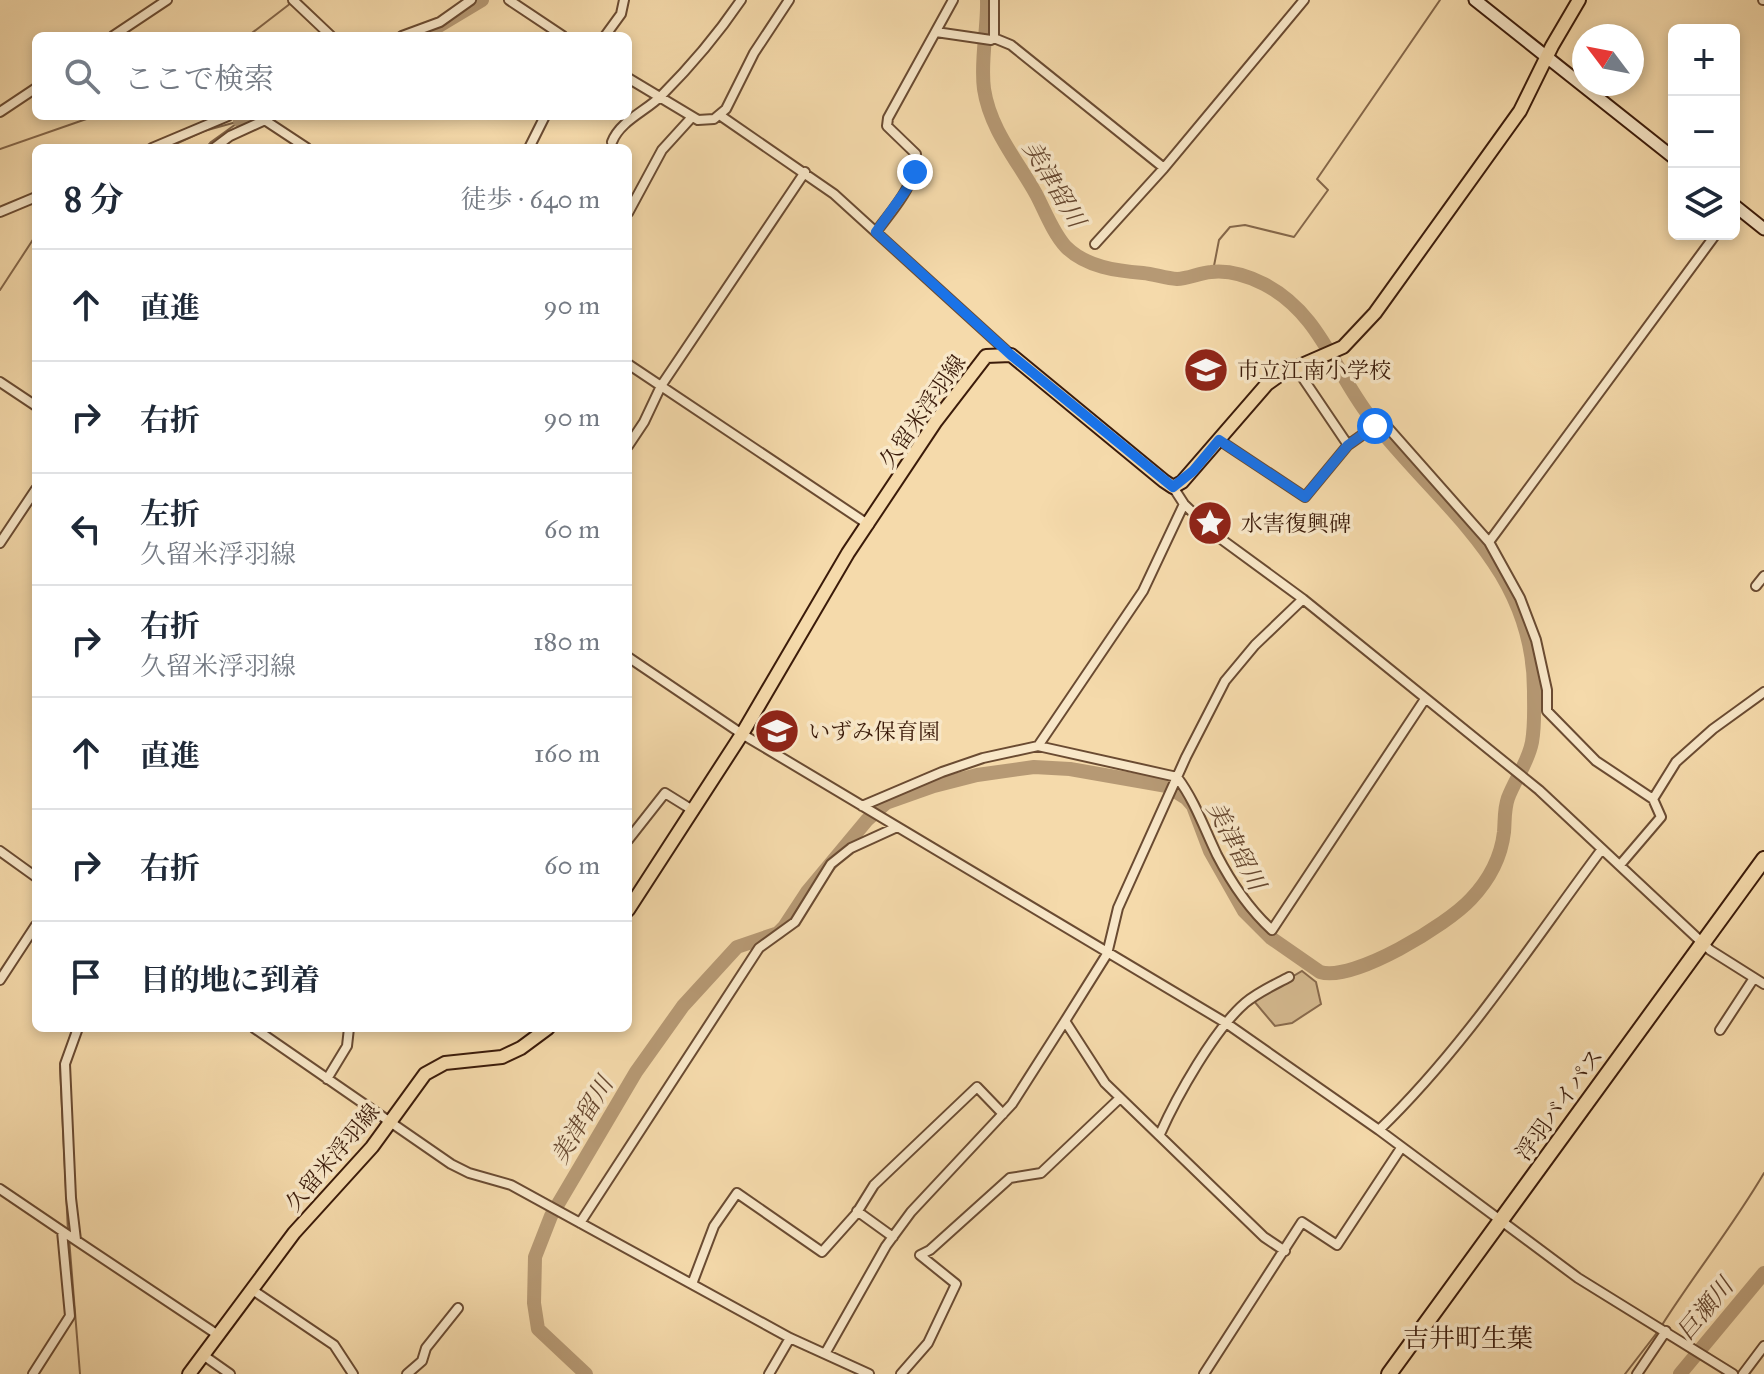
<!DOCTYPE html>
<html lang="ja">
<head>
<meta charset="utf-8">
<style>
  :root { --surface:#fff; --page:#f6f6f7; --text:#1f2937; --muted:#747a83; --line:#e0e1e3 }
  body { margin:0; font-family:"IM FELL Great Primer","Noto Serif JP",serif; background:var(--page); color:var(--text) }
  .controls { position:absolute; right:24px; top:24px; display:grid; overflow:hidden; border-radius:12px; box-shadow:0 4px 12px #0003 }
  .controls button { width:72px; height:72px; display:grid; place-items:center; padding:0; border:0; border-bottom:2px solid var(--line); background:var(--surface); color:var(--text); font:40px sans-serif }
  .compass { position:absolute; left:1572px; top:24px; width:72px; height:72px; border-radius:50%; background:var(--surface); box-shadow:0 4px 12px #0003; rotate:302deg }
  .stop { position:absolute; width:24px; height:24px; margin:-18px; border:6px solid #1a73e8; border-radius:50%; background:#fff }
  .stop.end { background:#1a73e8; border-color:#fff; box-shadow:0 2px 8px #0008 }
  .list { margin:0; padding:0; list-style:none }
  h2 { display:flex; justify-content:space-between; align-items:center; height:104px; margin:0; padding:0 32px; font-size:34px }
  h2 small { font-size:26px; font-weight:400; color:var(--muted) }
  .list li { display:grid; grid-template-columns:52px 1fr auto; gap:24px; align-items:center; box-sizing:border-box; height:112px; padding:0 32px; border-top:2px solid var(--line) }
  .list b { display:block; font-size:30px; white-space:nowrap }
  .list p { margin:0; font-size:26px; white-space:nowrap; color:var(--muted) }
  .list em { font-size:26px; font-style:normal; color:var(--muted) }
  .icon { flex:none; width:44px; height:44px; fill:none; stroke:currentColor; stroke-width:2; stroke-linecap:round; stroke-linejoin:round }
  .map { position:relative; flex:none; width:1764px; height:1374px; overflow:hidden }
  .search { position:absolute; background:var(--surface); box-shadow:0 4px 12px #0003; left:32px; top:32px; width:600px; height:88px; display:flex; align-items:center; gap:20px; box-sizing:border-box; padding:0 28px; border-radius:12px; color:var(--muted); font-size:30px }
  .panel { position:absolute; background:var(--surface); box-shadow:0 4px 12px #0003; left:32px; top:144px; width:600px; height:888px; border-radius:12px }
  .map>svg:first-child { display:block }
</style>
</head>
<body>
<div class="map">
<svg width="1764" height="1374" viewBox="0 0 1764 1374">
  <rect width="100%" height="100%" fill="#f5daab"/>
  <filter id="stains"><feTurbulence type="fractalNoise" baseFrequency=".0025" numOctaves="4"/><feColorMatrix values="0 0 0 0 .2 0 0 0 0 .09 0 0 0 0 .02 0 0 0 .5 -.17"/></filter>
  <radialGradient id="worn" r=".72"><stop offset=".6" stop-color="#630" stop-opacity="0"/><stop offset="1" stop-color="#630" stop-opacity=".3"/></radialGradient>
  <path fill="#d5ba90" stroke="#886a4d" stroke-width="2" d="M1302,971L1316,982L1321,1004L1292,1023L1275,1026L1253,1000Z"/>
  <g fill="none" stroke-linecap="round" stroke-linejoin="round">
    <path stroke="#85674a" stroke-width="2" d="M248,36L291,3
      M167,148L204,131L240,121
      M206,148L211,142L236,124
      M0,149L95,116
      M1213,271L1219,240L1230,227L1245,225L1294,237L1328,190L1317,179L1440,0
      M0,290L36,235
      M68,1232L60,1067L73,1028
      M69,1238L80,1374
      M1662,1325C1695,1273 1733,1226 1764,1173
      M1625,1374L1659,1330"/>
    <path stroke="#b69974" stroke-width="14" d="M422,36L482,0
      M240,121L251,116
      M586,1374L538,1329L534,1303L535,1257L551,1216L636,1072L683,1006L737,947L778,933L784,927L807,892L867,820L886,803L934,786L977,775L1034,767L1070,769L1167,786L1186,798L1193,806L1210,851L1244,911L1271,938L1320,972C1354,982 1447,925 1471,899C1489,880 1501,858 1504,832C1505,821 1504,809 1508,798C1515,779 1528,763 1532,742C1535,725 1534,710 1534,693C1535,566 1439,507 1370,417C1334,371 1320,313 1264,284C1248,276 1228,270 1211,272C1199,273 1188,279 1177,279C1165,278 1154,274 1143,273C1117,271 1086,267 1066,247C1053,233 1045,211 1036,194C1017,160 990,129 984,89C980,60 988,29 987,0
      M1680,1374L1764,1273"/>
    <g stroke="#6a4b32" stroke-width="12">
      <path id="street" d="M293,0L331,36
        M509,0L563,36
        M994,0V38
        M1763,0H1764
        M936,32L991,40L994,38
        M113,36L167,0
        M402,36L440,22L471,0
        M605,36L621,14L624,0
        M994,38L1011,45L1164,168
        M628,78L698,120L714,119L726,109L754,53L789,0
        M0,112L36,88
        M721,116L834,194L1011,355
        M260,117L307,148
        M612,142C620,121 646,111 661,96C690,67 718,34 741,0
        M152,148L228,116
        M214,148L230,136L265,120
        M529,148L545,116
        M0,212L36,197
        M628,213L662,150L692,117
        M876,232C895,206 915,187 916,154L887,126L888,118L953,0
        M1095,244L1164,168L1304,0
        M628,364L869,525
        M1296,368L1348,445
        M0,382L36,406
        M1219,440L1305,497L1348,445L1382,421L1489,542L1520,598L1536,640L1547,690V711L1596,761L1653,799L1661,817L1620,865
        M628,446L644,422L661,386L805,172
        M1173,487L1184,504L1217,536L1303,599L1539,790L1710,950L1764,984
        M1489,542L1716,234
        M0,543L36,489
        M1756,586L1764,576
        M628,657L742,734L1226,1023L1379,1130L1578,1278L1733,1374
        M1038,746L1143,591L1184,504
        M1653,799L1676,762L1713,729L1764,692
        M862,806L942,772L983,758L1038,746L1177,777C1195,801 1204,828 1217,855C1231,882 1250,910 1272,930L1425,699
        M628,840L665,793L694,811
        M0,851L36,877
        M0,980L36,925
        M1065,1021L1105,1083L1264,1237L1285,1251
        M254,1028L451,1164L469,1173L511,1185L790,1338L869,1374
        M1720,1030L1754,978
        M327,1079L347,1046L349,1028
        M1379,1130C1465,1047 1531,944 1602,849
        M1160,1134C1177,1096 1214,1030 1245,1003C1258,992 1274,985 1289,977
        M0,1189L62,1231L70,1316L33,1374
        M857,1211L893,1237
        M580,1223L759,948L795,922L831,864L851,848L897,827
        M62,1231L218,1335
        M76,1240L71,1198L65,1064L78,1028
        M692,1284L714,1226L737,1193L822,1252L856,1214L874,1185L977,1087L1003,1114
        M251,1289L334,1345L353,1374
        M826,1352L886,1246L911,1212L1012,1104L1065,1021L1107,954L1118,908L1186,757L1225,681L1255,645L1303,599
        M203,1355L230,1374
        M407,1374L422,1361L426,1348L458,1308
        M769,1374L790,1338
        M901,1374L928,1343L956,1284L920,1255L930,1250L1010,1178L1041,1173L1120,1098
        M1204,1374L1302,1222L1337,1245L1401,1148
        M1637,1374L1666,1331
        M1743,1374L1764,1346"/>
    </g>
    <g stroke="#3b1b0a" stroke-width="15">
      <path id="secondary" d="M1475,0L1674,158
        M1734,205L1764,229"/>
    </g>
    <g stroke="#3b1b0a" stroke-width="16">
      <path id="primary" d="M628,910L742,734L848,553L936,421L986,356L1011,355L1164,481L1173,487L1182,482L1267,384L1281,374L1343,347L1375,313L1520,111L1552,46L1579,0
        M189,1374L294,1233L372,1147L425,1074L445,1063L502,1057L521,1048L548,1028"/>
    </g>
    <g stroke="#3b1b0a" stroke-width="18">
      <path id="highway" d="M1389,1374L1764,859"/>
    </g>
    <use href="#street" stroke="#f8e7c8" stroke-width="8"/>
    <use href="#secondary" stroke="#f8e7c8" stroke-width="11"/>
    <use href="#primary" stroke="#f5daab" stroke-width="12"/>
    <use href="#highway" stroke="#f5daab" stroke-width="14"/>
  </g>
  <g fill="none" stroke-linecap="round" stroke-linejoin="round">
    <path stroke="#1a73e8" stroke-width="10" d="M915,172L911,183L876,232L1011,355L1173,487L1193,471L1219,440L1305,497L1348,445L1375,426"/>
  </g>
  <defs>
    <g id="school-disc" transform="scale(2.3)"><circle r="9.5" fill="#8f2418" stroke="#f8e7c8"/><path d="M0-5L7-2L0 1L-7-2ZM-4 1L0 2.5L4 1V4Q0 6-4 4Z" fill="#fff"/></g>
    <g id="sight-disc" transform="scale(2.3)"><circle r="9.5" fill="#8f2418" stroke="#f8e7c8"/><path d="M0-6L1.8-2.2L6-1.7L2.9 1.2L3.7 5.4L0 3.3L-3.7 5.4L-2.9 1.2L-6-1.7L-1.8-2.2Z" fill="#fff"/></g>
  </defs>
  <g fill-rule="evenodd">
    <use href="#school-disc" x="1206" y="370"/>
    <use href="#sight-disc" x="1210" y="523"/>
    <use href="#school-disc" x="777" y="731"/>
  </g>
  <g text-anchor="middle" stroke-width="7" stroke-linejoin="round" paint-order="stroke">
    <g font-size="22" fill="#3b1b0a" stroke="#f8e7c8" text-anchor="start">
      <text x="1237" y="378">市立江南小学校</text>
      <text x="1241" y="531">水害復興碑</text>
      <text x="808" y="739">いずみ保育園</text>
    </g>
    <g font-size="22" fill="#3b1b0a" stroke="#f8e7c8">
      <text transform="translate(922 411) rotate(-55)" y="8">久留米浮羽線</text>
      <text transform="translate(1559 1104) rotate(-54)" y="8">浮羽バイパス</text>
      <text transform="translate(332 1157) rotate(-50)" y="8">久留米浮羽線</text>
    </g>
    <g font-size="24" font-style="italic" fill="#66472f" stroke="#f8e7c8">
      <text transform="translate(1054 184) rotate(59)" y="8">美津留川</text>
      <text transform="translate(1236 846) rotate(62)" y="8">美津留川</text>
      <text transform="translate(582 1120) rotate(-59)" y="8">美津留川</text>
      <text transform="translate(1705 1309) rotate(-50)" y="8">巨瀬川</text>
    </g>
    <g font-size="26" fill="#3b1b0a" stroke="#f8e7c8">
      <text x="1468" y="1347">吉井町生葉</text>
    </g>
  </g>
  <rect width="100%" height="100%" filter="url(#stains)"/>
  <rect width="100%" height="100%" fill="url(#worn)"/>
</svg>
<div class="controls">
<button>+</button>
<button>−</button>
<button><svg class="icon" aria-label="layers" viewBox="0 0 24 24"><path d="M12 4l9 5-9 5-9-5zM3 14l9 5 9-5"/></svg></button>
</div>
<svg class="compass" viewBox="-18 -18 36 36"><path d="M0-13l5 13h-10z" fill="#e53935"/><path d="M0 13l5-13h-10z" fill="#747a83"/></svg>
<div class="stop" style="left:1375px;top:426px"></div>
<div class="stop end" style="left:915px;top:172px"></div>
<div class="search"><svg class="icon" aria-label="search" viewBox="0 0 24 24"><circle cx="10" cy="10" r="6"/><path d="M15 15l6 6"/></svg>ここで検索</div>
<section class="panel">
<h2>8 分<small>徒歩 · 640 m</small></h2>
<ul class="list">
<li><svg class="icon" aria-label="ahead" viewBox="0 0 24 24"><path d="M12 20V5M6 11l6-6 6 6"/></svg><div><b>直進</b></div><em>90 m</em></li>
<li><svg class="icon" aria-label="right" viewBox="0 0 24 24"><path d="M7 20v-9h11M14 6l5 5-5 5"/></svg><div><b>右折</b></div><em>90 m</em></li>
<li><svg class="icon" aria-label="left" viewBox="0 0 24 24"><path d="M17 20v-9H6M10 6l-5 5 5 5"/></svg><div><b>左折</b><p>久留米浮羽線</p></div><em>60 m</em></li>
<li><svg class="icon" aria-label="right" viewBox="0 0 24 24"><path d="M7 20v-9h11M14 6l5 5-5 5"/></svg><div><b>右折</b><p>久留米浮羽線</p></div><em>180 m</em></li>
<li><svg class="icon" aria-label="ahead" viewBox="0 0 24 24"><path d="M12 20V5M6 11l6-6 6 6"/></svg><div><b>直進</b></div><em>160 m</em></li>
<li><svg class="icon" aria-label="right" viewBox="0 0 24 24"><path d="M7 20v-9h11M14 6l5 5-5 5"/></svg><div><b>右折</b></div><em>60 m</em></li>
<li><svg class="icon" aria-label="arrive" viewBox="0 0 24 24"><path d="M6 21V4h12l-3 4 3 4H6"/></svg><div><b>目的地に到着</b></div></li>
</ul>
</section>
</div>
</body>
</html>
